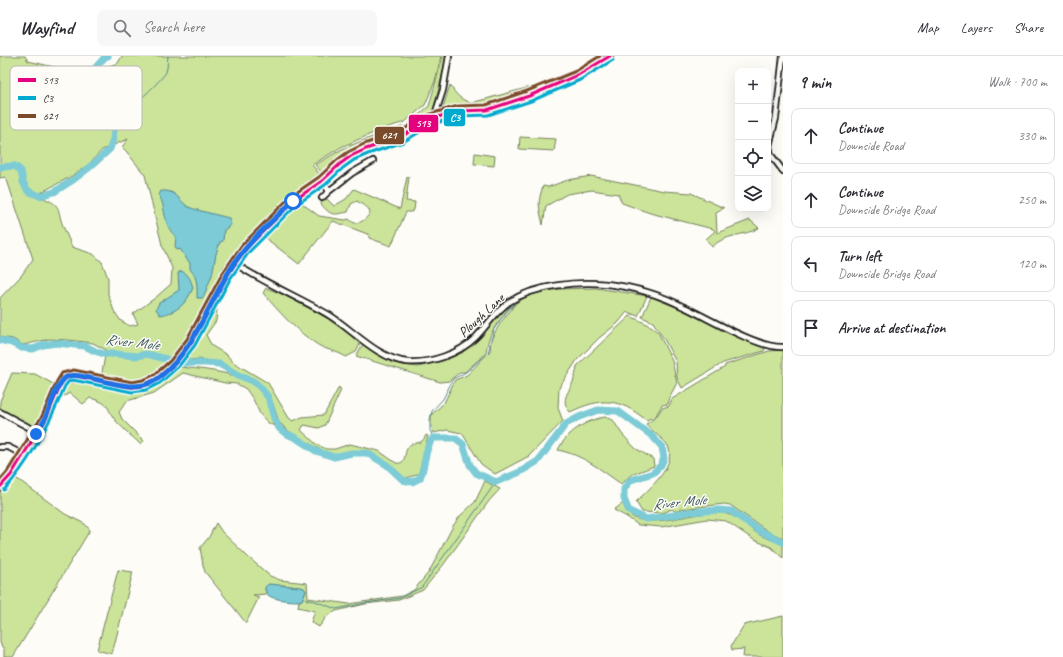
<!DOCTYPE html>
<html lang="en">
<head>
<meta charset="utf-8">
<style>
  :root { --surface:#fff; --page:#f7f7f7; --text:#2b2b33; --muted:#7c7c81; --line:#e1e1e2 }
  body { margin:0; font-family:Caveat,sans-serif; background:var(--page); color:var(--text) }
  .controls { position:absolute; right:12px; top:12px; display:grid; overflow:hidden; border-radius:8px; box-shadow:0 4px 16px #0002 }
  .controls button { width:36px; height:36px; display:grid; place-items:center; padding:0; border:0; border-bottom:1px solid var(--line); background:var(--surface); color:var(--text); font:20px sans-serif }
  .stop { position:absolute; width:12px; height:12px; margin:-9px; border:3px solid #1a73e8; border-radius:50%; background:#fff }
  .stop.end { background:#1a73e8; border-color:#fff; box-shadow:0 1px 4px #0008 }
  .list { margin:0; padding:0; list-style:none }
  h2 { display:flex; justify-content:space-between; align-items:center; height:52px; margin:0; padding:0 16px; font-size:17px }
  h2 small { font-size:13px; font-weight:400; color:var(--muted) }
  .list li { display:grid; grid-template-columns:26px 1fr auto; gap:12px; align-items:center; box-sizing:border-box; height:56px; margin:0 8px 8px; padding:0 8px; border:1px solid var(--line); border-radius:8px }
  .list b { display:block; font-size:15px; white-space:nowrap }
  .list p { margin:0; font-size:13px; white-space:nowrap; color:var(--muted) }
  .list em { font-size:13px; font-style:normal; color:var(--muted) }
  .icon { flex:none; width:22px; height:22px; fill:none; stroke:currentColor; stroke-width:2; stroke-linecap:round; stroke-linejoin:round }
  .map { position:relative; flex:none; width:783px; height:601px; overflow:hidden }
  header { display:flex; align-items:center; gap:24px; box-sizing:border-box; height:56px; padding:0 20px; background:var(--surface); border-bottom:1px solid var(--line) }
  header strong { font-size:19px }
  nav { display:flex; gap:22px; margin-inline-start:auto; font-size:14px }
  .search { width:280px; height:36px; background:var(--page); display:flex; align-items:center; gap:10px; box-sizing:border-box; padding:0 14px; border-radius:8px; color:var(--muted); font-size:15px }
  main { display:flex }
  aside { flex:1; background:var(--surface) }
  .map>svg:first-child { display:block }
</style>
</head>
<body>
<header>
<strong>Wayfind</strong>
<div class="search"><svg class="icon" aria-label="search" viewBox="0 0 24 24"><circle cx="10" cy="10" r="6"/><path d="M15 15l6 6"/></svg>Search here</div>
<nav><a>Map</a><a>Layers</a><a>Share</a></nav>
</header>
<main>
<div class="map">
<svg width="783" height="601" viewBox="0 0 783 601">
  <rect width="100%" height="100%" fill="#fdfcf7"/>
  <filter id="ink" filterUnits="userSpaceOnUse"><feTurbulence type="fractalNoise" baseFrequency=".025" numOctaves="2"/><feDisplacementMap in="SourceGraphic" scale="8" xChannelSelector="R" yChannelSelector="G"/><feConvolveMatrix kernelMatrix="1 2 1 2 8 2 1 2 1" color-interpolation-filters="sRGB"/></filter>
  <g filter="url(#ink)">
    <path fill="#cbe49a" stroke="#74805b" fill-rule="evenodd" d="M0,0H25L28,5L89,19C92,31 94,38 106,44L113,32L110,26L106,11L118,7L122,0H441L435,25L425,49L405,66L385,72L341,91L312,109L322,121L283,151L253,178L223,211L207,252L184,289L159,316L126,327L101,322L106,294L93,287L68,284L50,283L23,289L13,283L0,281V242L21,220L33,203L6,121L0,122ZM128,83L122,91L126,95L145,119L162,189L172,212L171,228L155,242L133,258L138,268L130,270L121,265L114,255L108,238V222L102,206L93,198L72,191C69,184 66,177 63,170C56,151 63,150 41,141L40,137L72,120L89,108L102,94Z
      M443,0H447L446,4L432,59L397,80L378,85L357,94L334,109L324,119L315,109L342,93L364,84L407,69L429,50Z
      M450,29C456,39 460,43 471,47L530,31L531,34L505,43L474,50L442,54Z
      M520,81L556,83L554,95L519,93Z
      M475,97L495,100L494,110L474,108Z
      M591,120L664,135L691,137L724,152L716,156L717,177L750,164L759,172C745,180 724,178 712,191L706,183L715,175L713,173L650,157L622,147L618,138L592,134L567,138L546,150L543,169C539,151 537,148 543,130L548,131L568,124Z
      M407,121H409L406,145L415,146L414,154L411,156H406L391,190L369,182L370,179L333,165L299,208L264,181L292,150L300,146L319,160L345,164L349,163L354,167C362,167 365,164 370,157C369,150 362,149 357,145L351,148L348,156C333,159 331,160 321,148L322,143L325,141L334,150L346,143L354,133L400,153Z
      M266,232C298,243 336,265 360,288L356,296L346,301C337,295 326,294 318,289C296,275 279,256 263,237Z
      M596,232L647,240L638,260L627,256L618,267L599,282L577,304L559,332L558,352L563,365L529,400L495,418L481,408L462,377L447,374L434,377L431,370V359L444,347L455,324L467,319L490,295L491,283L501,266L513,251H511C498,266 488,276 486,297L465,316H460L449,325L440,326L356,300L363,288L392,307L418,311L443,305L462,297L486,274L503,255L531,238L559,233Z
      M651,241L683,254L725,276L765,293L764,295L723,307L682,332L677,322L676,306L664,283L653,266L642,261Z
      M217,253L216,265L206,279L212,290L227,299L233,306L268,327L289,362L293,365L302,361L324,359L339,331L341,334L325,369L319,372L304,369L301,374L316,388L326,393H335L350,388L379,395L396,407C407,409 403,398 408,391C411,386 418,388 422,385C424,383 425,381 426,379L428,380L419,417L413,420L405,422L371,396L354,395L335,399L325,396L312,389L287,374L279,366L272,345L264,334L255,323L242,319L218,306L199,303L183,305L194,292L205,270Z
      M630,260L645,267L658,276L672,305L677,327L671,338L668,348L662,349L655,361L646,364C619,342 602,341 570,356C560,344 568,338 573,326C575,321 576,316 577,310Z
      M783,294V482L769,476L730,449L724,448L681,453L680,455H674L672,453L663,457L642,456L636,446C648,433 677,411 668,390C663,382 652,376 646,368L656,361L662,352L669,350L672,343L725,311V309L769,295Z
      M178,311C202,313 257,317 267,343C270,352 271,362 274,370L267,366L260,358L253,343L246,333L237,328L225,327L183,317L154,337L127,345L119,356L122,363L144,385L140,388C133,381 124,374 117,366C105,353 113,348 90,342L83,348L70,337L62,341L59,339L67,328C81,325 96,327 110,329C125,332 138,336 153,329C162,325 171,317 178,311Z
      M12,317L35,318L57,330C52,341 45,366 35,372L0,353V345Z
      M605,361L613,364L622,378L635,392L653,403L654,410L631,419L621,428C600,413 583,399 558,394C567,376 586,364 605,361Z
      M13,422L19,424L65,458L85,468L90,474L13,601H4V592L1,590V588L0,587V436Z
      M485,425L500,433L489,445L444,508L423,534L399,544L365,548L336,555L327,560L319,571L311,566L315,555L298,551L299,545L302,544L306,535L304,532L283,529L265,532L266,538L253,539L259,541L246,567L205,516C202,508 202,500 200,492L209,481L216,467L222,476L248,501L270,520L280,524L307,527L308,542L349,548L402,540L414,534L429,516L453,470L460,460L475,446Z
      M623,447C624,450 625,454 627,456C645,479 702,450 727,458C740,461 749,473 760,479C767,483 776,485 783,488V502L771,491L754,484L726,465L707,463L661,471L638,469L627,461L614,454Z
      M118,514L133,516L112,598L97,594Z
      M783,560V601H743L744,593L732,594L731,590L744,569Z"/>
    <path fill="#7bcbd6" stroke="#55858c" d="M161,135C176,134 177,142 187,150C190,153 222,160 229,162L231,169L224,174L223,185L220,186L216,198L212,219L203,242H197C197,231 198,222 190,213V207L188,205L180,193L177,194L175,190L176,181C162,168 167,154 159,139Z
      M181,215C189,218 191,224 193,232C186,248 178,256 160,259L156,253L159,247L179,234L178,217Z
      M269,528L301,531L304,532L306,535L302,544L299,545C291,545 268,544 266,536C264,531 265,530 269,528Z"/>
    <g fill="none" stroke-linecap="round" stroke-linejoin="round">
      <path stroke="#55858c" stroke-width="1" d="M117,52C121,51 128,51 132,49C138,47 164,21 166,16C168,11 167,5 168,0
        M433,382L430,374V364L432,355L443,343L453,323L466,316L488,297L494,273L505,257L510,251L515,249
        M304,541L307,544L315,545L336,553L366,547L400,542L422,531L496,426"/>
      <path stroke="#7bcbd6" stroke-width="7" d="M0,111L15,110L21,115L23,126L28,135L40,140L54,136L73,124L90,111L110,93L113,83L114,74L117,63V52L110,41L102,36L96,26V11L105,1L108,0
        M0,284L12,287L22,292L33,293L43,289L56,287L85,290L95,295L104,298H116L137,300L147,298L181,307H206L219,308L240,320L253,325L260,331L268,341L274,362L279,372L285,377L296,382L316,395L334,401L352,397H367L387,409L403,424L412,426L420,422C426,408 424,393 433,382H455L463,388L470,409L476,417L496,426L520,416L538,405L566,368L579,361L598,354L618,355L652,380L662,391L664,402L661,409L653,417L631,424L624,433V443L629,455L646,463L675,459L687,456L719,454L731,455L760,475L783,486"/>
      <g stroke="#1c1c1c" stroke-width="8">
        <path id="minor" d="M783,0L776,62L769,90L771,99L783,115
          M434,62L443,34L449,0
          M329,135L352,117L373,105
          M322,142L329,135L322,125
          M234,207C264,227 298,241 329,259C353,274 378,303 407,306C429,308 459,298 475,282C487,270 495,256 509,246C535,229 577,225 607,228C633,231 661,239 684,251C709,262 757,292 783,291
          M0,356L30,372L36,378
          M0,391H8L24,399
          M0,431L11,419L46,362L61,327L66,321L73,319L132,331L145,329L157,323L174,308L191,286L226,220L245,193L293,145L322,125L340,108L351,100L366,93L401,81L431,63L441,60L459,55L487,54L529,40L578,19L610,0"/>
      </g>
      <use href="#minor" stroke="#fdfcf7" stroke-width="4.5"/>
      <g stroke="#fdfcf7" stroke-width="6">
        <path id="bus-1" d="M0,431L11,419L46,362L61,327L66,321L73,319L132,331L145,329L157,323L174,308L191,286L226,220L245,193L293,145L322,125L340,108L351,100L366,93L401,81L431,63L459,55L487,54L529,40L578,19L610,0"/>
      </g>
      <g stroke="#fdfcf7" stroke-width="6">
        <path id="bus-2" d="M4,434C31,405 50,366 65,330L69,325L73,324L132,336L146,334L160,327L178,311L195,289L230,223L249,196L296,149L325,129L343,112L354,104L368,98L403,86L433,68L460,60L488,59L531,45L580,24L613,4"/>
      </g>
      <g stroke="#fdfcf7" stroke-width="6">
        <path id="bus-3" d="M0,424L7,416L42,360L57,325L62,317L74,314L132,326L143,324L154,319L170,305L187,283L222,218L241,190L290,141L319,121L337,104L348,96L364,88L399,76L430,58L458,50L486,49L527,35L576,15L600,0"/>
      </g>
      <use href="#bus-1" stroke="#e5007d" stroke-width="3"/>
      <use href="#bus-2" stroke="#00a9ce" stroke-width="3"/>
      <use href="#bus-3" stroke="#7a4b2a" stroke-width="3"/>
    </g>
  </g>
  <g fill="none" stroke-linecap="round" stroke-linejoin="round" filter="url(#ink)">
    <path stroke="#1a73e8" stroke-width="5" d="M36,378C39,372 44,366 46,360C51,349 56,329 65,322C80,310 130,345 159,322C198,290 208,246 235,206C251,183 273,164 293,145"/>
  </g>
  <g text-anchor="middle" stroke-width="3" stroke-linejoin="round" paint-order="stroke">
    <g font-size="14" fill="#1c1c1c" stroke="#fdfcf7">
      <text transform="translate(481 259) rotate(-43)" y="5">Plough Lane</text>
    </g>
    <g font-size="15" font-style="italic" fill="#3d595d" stroke="#fdfcf7">
      <text transform="translate(132 286) rotate(6)" y="5">River Mole</text>
      <text transform="translate(679 446) rotate(-6)" y="5">River Mole</text>
    </g>
  </g>
  <rect x="10" y="10" width="132" height="64" rx="6" fill="#fdfcf7" stroke="#bab9b5" stroke-width="1"/>
  <rect x="18" y="22" width="18" height="4" fill="#e5007d"/>
  <rect x="18" y="40" width="18" height="4" fill="#00a9ce"/>
  <rect x="18" y="58" width="18" height="4" fill="#7a4b2a"/>
  <g font-size="11" fill="#1c1c1c">
    <text x="43" y="28">513</text>
    <text x="43" y="46">C3</text>
    <text x="43" y="64">621</text>
  </g>
  <g stroke="#fdfcf7" stroke-width="1.5">
    <rect x="443" y="52" width="23" height="19" rx="4" fill="#00a9ce"/>
    <rect x="408" y="58" width="31" height="19" rx="4" fill="#e5007d"/>
    <rect x="374" y="70" width="31" height="19" rx="4" fill="#7a4b2a"/>
  </g>
  <g font-size="11" text-anchor="middle" font-weight="bold" fill="#fff">
    <text x="455" y="65">C3</text>
    <text x="423" y="71">513</text>
    <text x="389" y="83">621</text>
  </g>
</svg>
<div class="controls">
<button>+</button>
<button>−</button>
<button><svg class="icon" aria-label="locate" viewBox="0 0 24 24"><circle cx="12" cy="12" r="6"/><path d="M12 2v4M12 18v4M2 12h4M18 12h4"/></svg></button>
<button><svg class="icon" aria-label="layers" viewBox="0 0 24 24"><path d="M12 4l9 5-9 5-9-5zM3 14l9 5 9-5"/></svg></button>
</div>
<div class="stop" style="left:293px;top:145px"></div>
<div class="stop end" style="left:36px;top:378px"></div>
</div>
<aside>
<h2>9 min<small>Walk · 700 m</small></h2>
<ul class="list">
<li><svg class="icon" aria-label="ahead" viewBox="0 0 24 24"><path d="M12 20V5M6 11l6-6 6 6"/></svg><div><b>Continue</b><p>Downside Road</p></div><em>330 m</em></li>
<li><svg class="icon" aria-label="ahead" viewBox="0 0 24 24"><path d="M12 20V5M6 11l6-6 6 6"/></svg><div><b>Continue</b><p>Downside Bridge Road</p></div><em>250 m</em></li>
<li><svg class="icon" aria-label="left" viewBox="0 0 24 24"><path d="M17 20v-9H6M10 6l-5 5 5 5"/></svg><div><b>Turn left</b><p>Downside Bridge Road</p></div><em>120 m</em></li>
<li><svg class="icon" aria-label="arrive" viewBox="0 0 24 24"><path d="M6 21V4h12l-3 4 3 4H6"/></svg><div><b>Arrive at destination</b></div></li>
</ul>
</aside>
</main>
</body>
</html>
